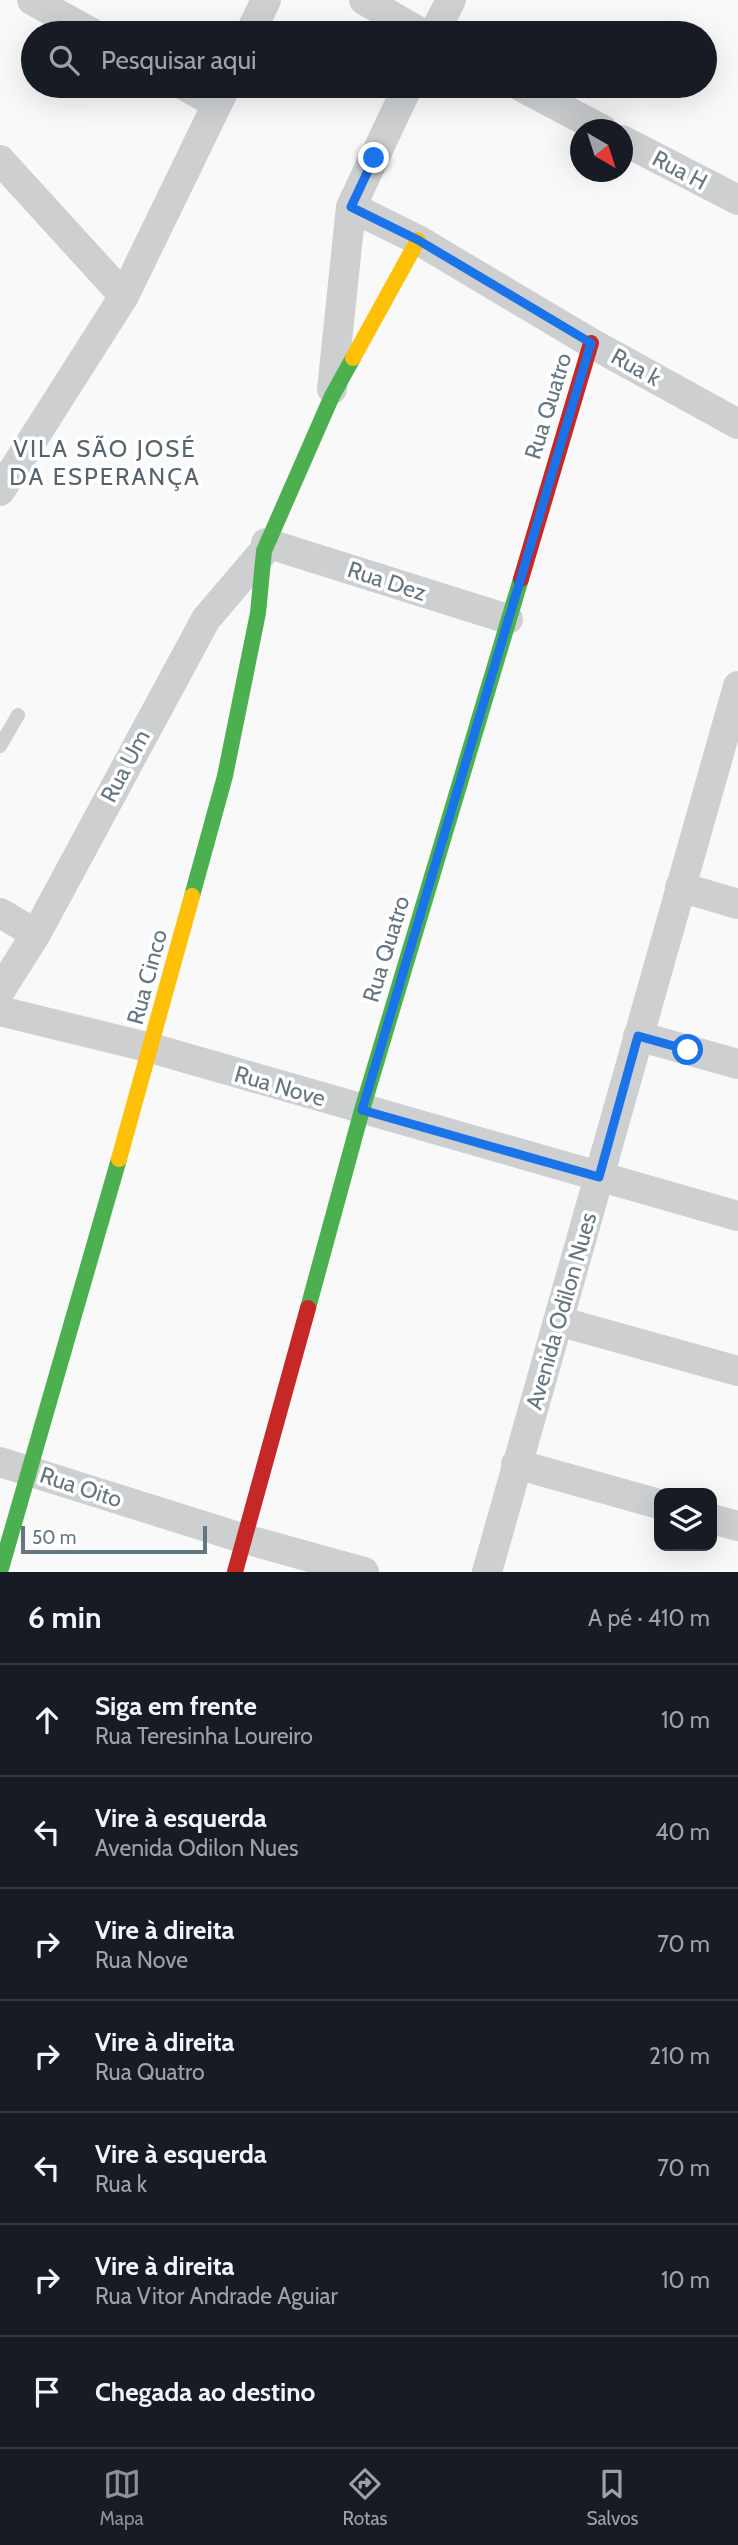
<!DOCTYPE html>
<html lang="pt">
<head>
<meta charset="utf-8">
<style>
  :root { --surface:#171b24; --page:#20242c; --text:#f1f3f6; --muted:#9ea1a6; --line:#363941; --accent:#8c9099 }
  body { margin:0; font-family:Cabin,sans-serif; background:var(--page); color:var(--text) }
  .controls { position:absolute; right:21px; bottom:21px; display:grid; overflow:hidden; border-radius:14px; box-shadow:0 7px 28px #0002 }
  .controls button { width:63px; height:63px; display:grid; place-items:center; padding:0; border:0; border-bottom:2px solid var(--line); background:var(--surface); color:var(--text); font:35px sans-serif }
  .compass { position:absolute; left:570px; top:119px; width:63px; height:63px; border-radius:50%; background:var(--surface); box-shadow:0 7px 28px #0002; rotate:141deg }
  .scale { position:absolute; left:21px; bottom:18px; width:186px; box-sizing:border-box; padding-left:7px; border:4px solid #657683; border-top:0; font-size:19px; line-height:24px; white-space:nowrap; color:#657683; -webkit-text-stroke:5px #fff; paint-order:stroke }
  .stop { position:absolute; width:21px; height:21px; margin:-16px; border:5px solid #1a73e8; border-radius:50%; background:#fff }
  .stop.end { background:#1a73e8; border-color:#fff; box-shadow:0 2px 7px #0008 }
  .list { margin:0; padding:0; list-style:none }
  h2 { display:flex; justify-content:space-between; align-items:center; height:91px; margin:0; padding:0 28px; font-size:30px }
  h2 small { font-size:23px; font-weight:400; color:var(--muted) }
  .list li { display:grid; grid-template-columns:46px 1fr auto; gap:21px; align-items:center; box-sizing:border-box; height:112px; padding:0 28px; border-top:2px solid var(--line) }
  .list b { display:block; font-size:26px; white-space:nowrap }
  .list p { margin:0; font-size:23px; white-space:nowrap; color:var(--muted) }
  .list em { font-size:23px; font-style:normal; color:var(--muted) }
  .icon { flex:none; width:38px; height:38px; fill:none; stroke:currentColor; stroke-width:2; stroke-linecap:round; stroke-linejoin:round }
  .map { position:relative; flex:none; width:738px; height:1572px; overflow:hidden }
  .search { position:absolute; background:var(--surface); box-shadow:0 7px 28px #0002; left:21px; right:21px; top:21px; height:77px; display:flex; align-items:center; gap:18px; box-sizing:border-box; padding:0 24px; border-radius:38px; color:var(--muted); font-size:26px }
  .sheet { height:875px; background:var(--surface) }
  nav { display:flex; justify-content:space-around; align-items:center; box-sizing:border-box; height:98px; border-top:2px solid var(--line); background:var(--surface); font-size:19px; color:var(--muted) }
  nav a { display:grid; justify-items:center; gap:4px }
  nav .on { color:var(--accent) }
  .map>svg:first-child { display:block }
</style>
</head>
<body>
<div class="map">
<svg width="738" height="1572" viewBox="0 0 738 1572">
  <rect width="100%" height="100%" fill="#f9f9f9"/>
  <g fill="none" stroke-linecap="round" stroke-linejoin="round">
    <path stroke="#cecfd0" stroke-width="14" d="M0,746L18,715"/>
    <path stroke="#cecfd0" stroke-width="30" d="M32,0L92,33
      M364,0L421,33
      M250,33L266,0
      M434,33L451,0
      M185,86L217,104
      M520,86L603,130
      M622,140L738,200
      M0,160L124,296
      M351,207L418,240L591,343L738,424
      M332,389L351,207L408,86
      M0,491L124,296L226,86
      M266,543L508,619
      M680,887L738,904
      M0,913L36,934
      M0,991L36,934L206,619L264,551
      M0,1011L151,1048L738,1216
      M638,1036L738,1064
      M558,1321L738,1371
      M0,1462L245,1539L364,1572
      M516,1464L659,1504
      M712,1519L738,1526
      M487,1572L738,686"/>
    <path stroke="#4caf50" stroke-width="16" d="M192,896L225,776L258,613L264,551L332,396L353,358
      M308,1308L362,1110L521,579
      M0,1572L119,1159"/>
    <path stroke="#ffc107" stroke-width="16" d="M353,358L418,240
      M119,1159L192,896"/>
    <path stroke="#c62828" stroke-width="16" d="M521,579L591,343
      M235,1572L308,1308"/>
  </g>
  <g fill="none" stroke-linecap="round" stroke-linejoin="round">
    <path stroke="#1a73e8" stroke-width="9" d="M374,158L351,207L418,240L591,343L362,1110L599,1177L638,1036L688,1050"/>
  </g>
  <g text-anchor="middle" stroke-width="7" stroke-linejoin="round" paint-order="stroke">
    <g font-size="23" fill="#657683" stroke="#fff">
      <text transform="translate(680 170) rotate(28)" y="8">Rua H</text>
      <text transform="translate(636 367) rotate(29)" y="8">Rua k</text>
      <text transform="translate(548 406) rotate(-73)" y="8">Rua Quatro</text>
      <text transform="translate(387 581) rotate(18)" y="8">Rua Dez</text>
      <text transform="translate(125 766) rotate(-62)" y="8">Rua Um</text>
      <text transform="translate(386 949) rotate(-73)" y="8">Rua Quatro</text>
      <text transform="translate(147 977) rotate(-75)" y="8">Rua Cinco</text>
      <text transform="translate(280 1086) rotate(16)" y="8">Rua Nove</text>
      <text transform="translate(561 1311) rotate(-74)" y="8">Avenida Odilon Nues</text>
      <text transform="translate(81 1487) rotate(18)" y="8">Rua Oito</text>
    </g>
    <g font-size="24" letter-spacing="2" fill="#57646e" stroke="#fff">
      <text x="105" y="457">VILA SÃO JOSÉ<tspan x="105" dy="28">DA ESPERANÇA</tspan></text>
    </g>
  </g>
</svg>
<div class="controls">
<button><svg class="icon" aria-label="layers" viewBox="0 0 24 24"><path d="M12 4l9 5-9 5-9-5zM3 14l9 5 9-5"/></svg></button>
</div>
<svg class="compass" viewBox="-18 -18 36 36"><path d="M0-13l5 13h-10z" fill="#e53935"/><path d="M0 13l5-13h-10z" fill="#9ea1a6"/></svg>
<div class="scale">50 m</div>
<div class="stop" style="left:688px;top:1050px"></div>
<div class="stop end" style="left:374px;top:158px"></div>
<div class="search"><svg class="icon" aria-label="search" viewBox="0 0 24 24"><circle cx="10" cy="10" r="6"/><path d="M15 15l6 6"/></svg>Pesquisar aqui</div>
</div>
<section class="sheet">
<h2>6 min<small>A pé · 410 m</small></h2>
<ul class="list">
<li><svg class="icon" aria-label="ahead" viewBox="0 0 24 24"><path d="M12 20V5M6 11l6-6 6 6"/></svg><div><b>Siga em frente</b><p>Rua Teresinha Loureiro</p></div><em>10 m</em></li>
<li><svg class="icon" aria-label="left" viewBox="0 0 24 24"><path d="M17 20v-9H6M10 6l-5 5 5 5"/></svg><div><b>Vire à esquerda</b><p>Avenida Odilon Nues</p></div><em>40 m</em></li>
<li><svg class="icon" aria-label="right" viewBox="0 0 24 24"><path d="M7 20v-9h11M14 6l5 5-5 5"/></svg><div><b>Vire à direita</b><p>Rua Nove</p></div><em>70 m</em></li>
<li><svg class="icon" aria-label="right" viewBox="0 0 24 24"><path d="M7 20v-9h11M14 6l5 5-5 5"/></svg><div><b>Vire à direita</b><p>Rua Quatro</p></div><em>210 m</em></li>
<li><svg class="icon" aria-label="left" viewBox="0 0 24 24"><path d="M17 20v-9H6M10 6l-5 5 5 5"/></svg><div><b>Vire à esquerda</b><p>Rua k</p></div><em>70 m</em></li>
<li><svg class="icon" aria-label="right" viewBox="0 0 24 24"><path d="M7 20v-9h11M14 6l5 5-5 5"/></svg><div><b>Vire à direita</b><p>Rua Vitor Andrade Aguiar</p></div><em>10 m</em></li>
<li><svg class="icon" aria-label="arrive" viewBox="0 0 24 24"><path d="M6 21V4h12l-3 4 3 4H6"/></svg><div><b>Chegada ao destino</b></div></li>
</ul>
</section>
<nav>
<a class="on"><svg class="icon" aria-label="map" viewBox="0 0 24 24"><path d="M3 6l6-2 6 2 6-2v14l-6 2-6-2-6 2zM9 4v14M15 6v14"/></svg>Mapa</a>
<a><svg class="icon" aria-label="directions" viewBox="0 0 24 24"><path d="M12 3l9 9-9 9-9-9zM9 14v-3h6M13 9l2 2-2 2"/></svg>Rotas</a>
<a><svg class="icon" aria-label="saved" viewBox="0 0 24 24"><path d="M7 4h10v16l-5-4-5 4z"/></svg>Salvos</a>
</nav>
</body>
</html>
